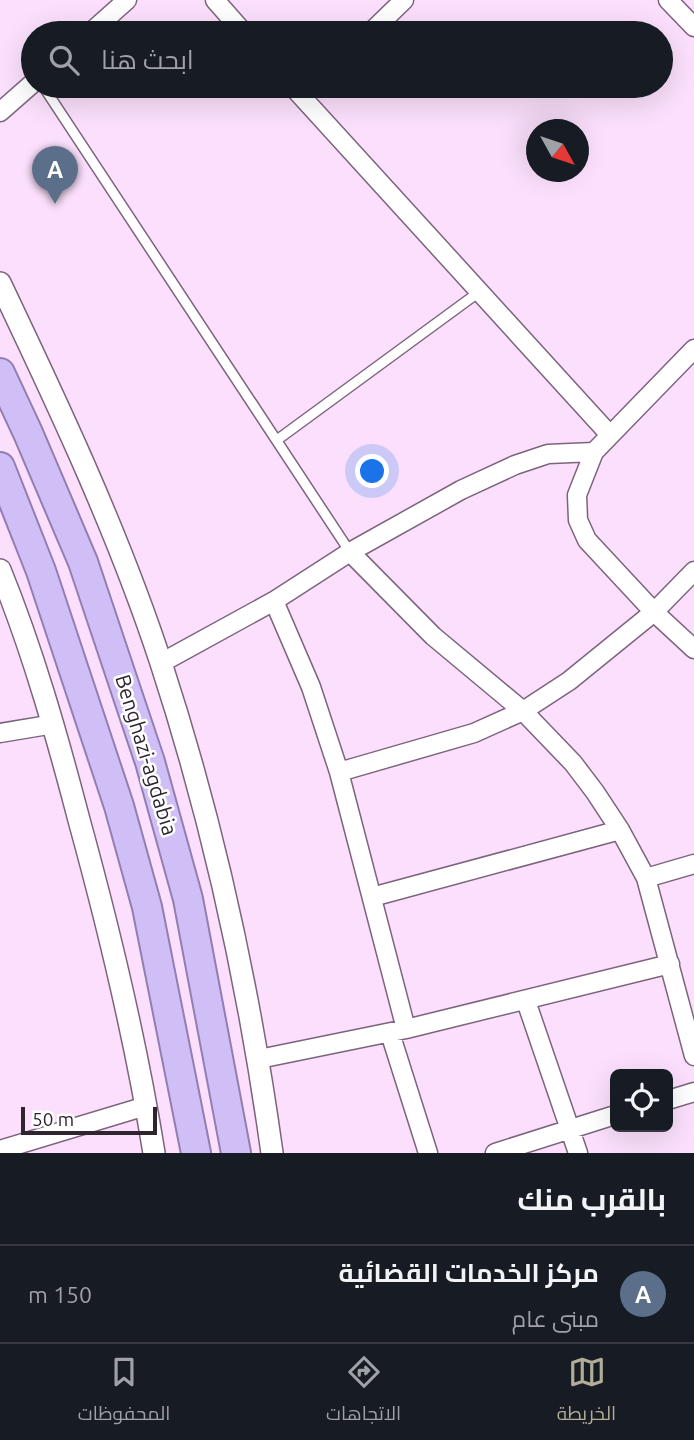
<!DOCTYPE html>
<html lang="ar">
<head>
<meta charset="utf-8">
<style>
  :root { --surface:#171b24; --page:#242831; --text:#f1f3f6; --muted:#9ea1a6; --line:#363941; --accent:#b1ad98 }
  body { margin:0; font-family:Ubuntu,Cairo,sans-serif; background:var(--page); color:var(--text); direction:rtl }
  .controls { position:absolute; right:21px; bottom:21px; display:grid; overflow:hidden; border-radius:10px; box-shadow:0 7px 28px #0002 }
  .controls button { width:63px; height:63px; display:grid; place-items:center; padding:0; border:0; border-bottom:2px solid var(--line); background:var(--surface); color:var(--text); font:35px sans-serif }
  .compass { position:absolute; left:526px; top:119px; width:63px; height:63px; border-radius:50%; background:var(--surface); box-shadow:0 7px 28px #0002; rotate:130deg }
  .scale { position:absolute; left:21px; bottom:18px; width:136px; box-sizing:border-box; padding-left:7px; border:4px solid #2f252f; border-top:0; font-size:19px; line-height:24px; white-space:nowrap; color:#2f252f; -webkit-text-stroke:5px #fff; paint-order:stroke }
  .you { position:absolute; left:373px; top:472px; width:24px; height:24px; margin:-18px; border:5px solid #fff; border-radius:50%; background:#1a73e8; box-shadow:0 0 0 10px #1a73e833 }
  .badge { display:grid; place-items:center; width:46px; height:46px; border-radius:50%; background:var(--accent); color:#fff; font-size:23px; font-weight:700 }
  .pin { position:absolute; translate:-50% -58px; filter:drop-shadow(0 2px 4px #0008) }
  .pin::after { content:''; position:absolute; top:37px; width:24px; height:21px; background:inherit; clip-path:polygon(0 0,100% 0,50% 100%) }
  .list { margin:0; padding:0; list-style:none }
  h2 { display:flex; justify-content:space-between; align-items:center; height:91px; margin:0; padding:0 28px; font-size:30px }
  h2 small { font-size:23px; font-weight:400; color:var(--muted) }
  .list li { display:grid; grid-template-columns:46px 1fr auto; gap:21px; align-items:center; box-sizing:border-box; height:98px; padding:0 28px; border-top:2px solid var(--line) }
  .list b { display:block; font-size:26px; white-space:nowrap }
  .list p { margin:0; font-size:23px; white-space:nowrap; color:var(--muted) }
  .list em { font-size:23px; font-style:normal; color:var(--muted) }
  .icon { flex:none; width:38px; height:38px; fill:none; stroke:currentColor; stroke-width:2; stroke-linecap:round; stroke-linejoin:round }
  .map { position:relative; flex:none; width:694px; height:1153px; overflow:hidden; direction:ltr }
  .search { position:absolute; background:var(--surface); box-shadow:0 7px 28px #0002; left:21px; right:21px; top:21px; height:77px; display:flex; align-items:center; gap:18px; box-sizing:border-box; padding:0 24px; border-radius:38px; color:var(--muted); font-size:26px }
  .sheet { height:189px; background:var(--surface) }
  nav { display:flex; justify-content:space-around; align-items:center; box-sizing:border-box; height:98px; border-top:2px solid var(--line); background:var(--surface); font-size:19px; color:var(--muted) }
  nav a { display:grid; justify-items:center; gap:4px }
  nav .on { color:var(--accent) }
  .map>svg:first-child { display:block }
</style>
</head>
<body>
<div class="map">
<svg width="694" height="1153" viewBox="0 0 694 1153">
  <rect width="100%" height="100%" fill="#fbdffc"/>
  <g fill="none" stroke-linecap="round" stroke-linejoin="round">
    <g stroke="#7c647d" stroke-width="12">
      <path id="service" d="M43,86L350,552
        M277,440L479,292"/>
    </g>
    <g stroke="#7c647d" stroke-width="21">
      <path id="minor" d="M215,0L244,33
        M668,0L694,27
        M90,33L127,0
        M370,33L404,0
        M292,86L610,435
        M0,112L33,83
        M694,349L594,452L577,495L578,520L587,540L654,612L694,649
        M350,552L433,636L523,711L573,763L595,792L620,830L646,878L694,1056
        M274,601L311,687L339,772L406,1029
        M161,663L274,601L350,552L461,490L515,465L548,454L594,452
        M0,733L54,724
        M339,772L474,733L523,711L569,681L654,612L694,571
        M646,878L694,864
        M372,897L620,830
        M526,1001L578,1153
        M390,1033L428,1153
        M259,1059L406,1029L670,964
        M668,1100L694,1092
        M0,1150L146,1106
        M495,1153L615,1115"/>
    </g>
    <g stroke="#7c647d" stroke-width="24">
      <path id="tertiary" d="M0,283C59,407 118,532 161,663C213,822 249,987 272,1153
        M0,570C33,651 57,736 79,820C109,929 136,1041 154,1153"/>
    </g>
    <g stroke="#907fb0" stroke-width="32">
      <path id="trunk" d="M0,373L28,433L83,562L150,762L188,899L236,1153
        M0,467L41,571L119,806L147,907L196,1153"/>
    </g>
    <use href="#service" stroke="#fff" stroke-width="9"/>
    <use href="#minor" stroke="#fff" stroke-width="18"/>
    <use href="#tertiary" stroke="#fff" stroke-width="21"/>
    <use href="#trunk" stroke="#d0bff7" stroke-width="28"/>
  </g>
  <g text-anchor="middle" stroke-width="5" stroke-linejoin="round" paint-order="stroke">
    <g font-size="21" fill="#2f252f" stroke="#fff">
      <text transform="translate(146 755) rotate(73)" y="7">Benghazi-agdabia</text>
    </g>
  </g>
</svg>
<div class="controls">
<button><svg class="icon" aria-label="locate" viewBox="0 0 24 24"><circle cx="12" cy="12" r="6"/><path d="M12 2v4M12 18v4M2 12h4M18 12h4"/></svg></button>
</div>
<svg class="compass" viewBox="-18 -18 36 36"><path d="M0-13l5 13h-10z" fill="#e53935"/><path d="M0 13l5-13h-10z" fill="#9ea1a6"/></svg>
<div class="scale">50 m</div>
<div class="you"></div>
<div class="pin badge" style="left:55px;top:204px;background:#5c6f8a">A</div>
<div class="search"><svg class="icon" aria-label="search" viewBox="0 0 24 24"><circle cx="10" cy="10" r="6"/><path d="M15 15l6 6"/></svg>ابحث هنا</div>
</div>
<section class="sheet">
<h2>بالقرب منك<small></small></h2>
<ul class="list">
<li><span class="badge" style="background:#5c6f8a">A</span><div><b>مركز الخدمات القضائية</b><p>مبنى عام</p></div><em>150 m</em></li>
</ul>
</section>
<nav>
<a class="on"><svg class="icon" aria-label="map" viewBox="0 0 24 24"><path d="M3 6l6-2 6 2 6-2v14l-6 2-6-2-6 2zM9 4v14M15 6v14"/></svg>الخريطة</a>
<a><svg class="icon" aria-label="directions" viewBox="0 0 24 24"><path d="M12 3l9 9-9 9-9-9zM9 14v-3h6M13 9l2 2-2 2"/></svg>الاتجاهات</a>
<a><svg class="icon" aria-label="saved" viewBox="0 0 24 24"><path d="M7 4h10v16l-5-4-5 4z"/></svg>المحفوظات</a>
</nav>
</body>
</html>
